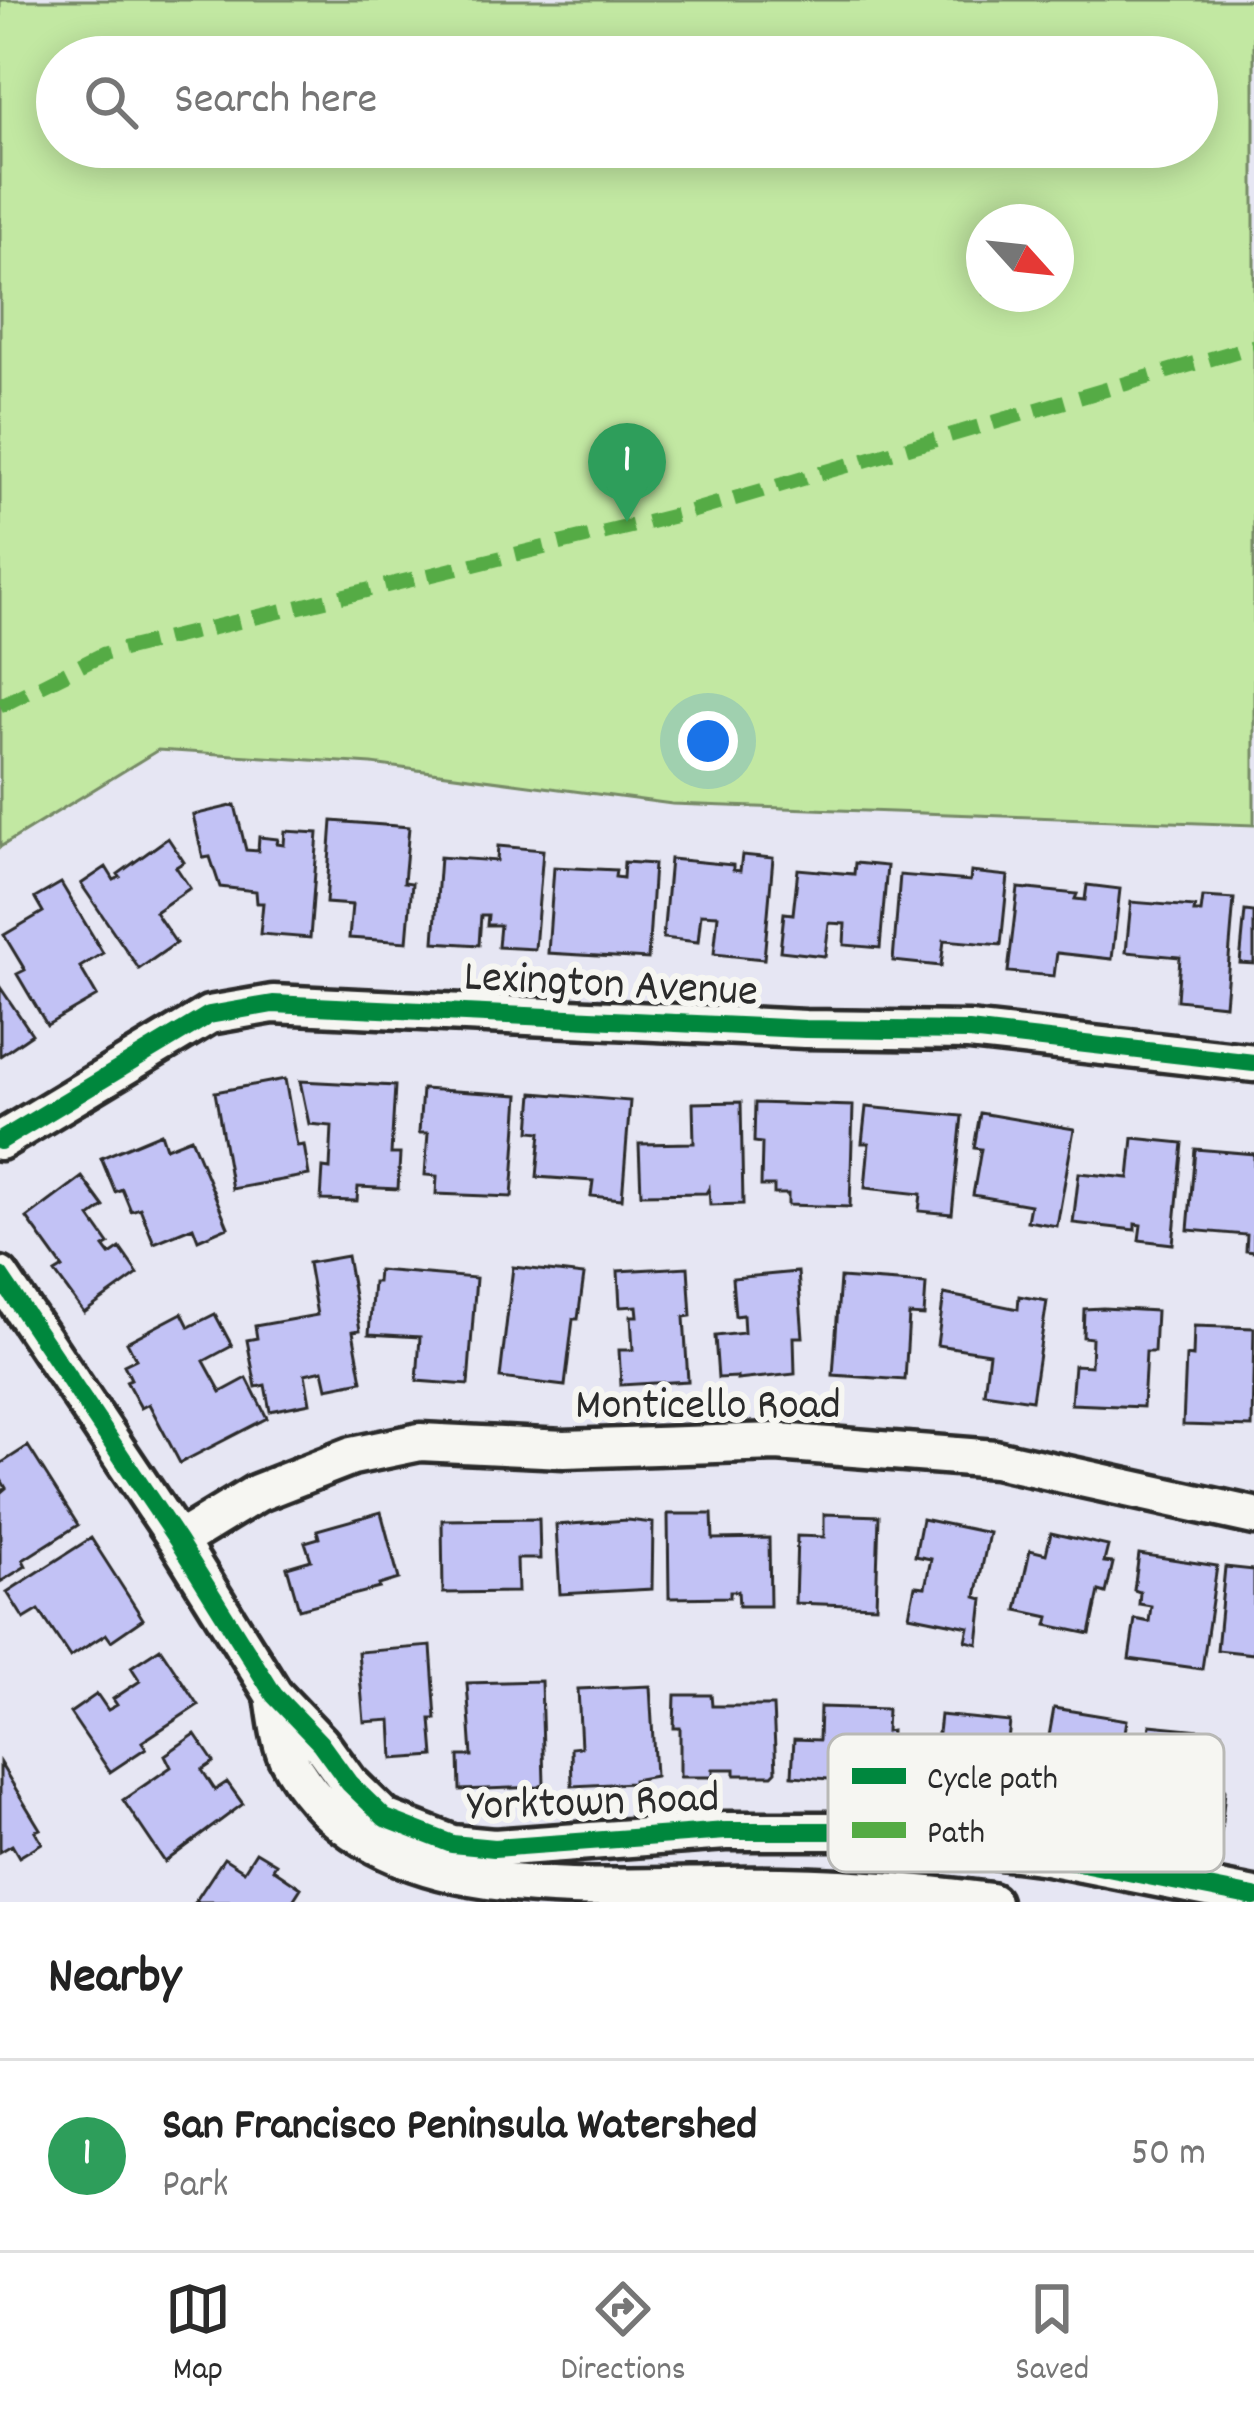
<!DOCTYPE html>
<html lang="en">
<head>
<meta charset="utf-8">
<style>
  :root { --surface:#fff; --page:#f6f6f6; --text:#222; --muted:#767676; --line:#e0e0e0; --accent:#2b2b2b }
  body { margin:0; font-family:Dekko,sans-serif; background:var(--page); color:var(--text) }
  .compass { position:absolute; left:966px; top:204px; width:108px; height:108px; border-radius:50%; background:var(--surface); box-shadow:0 6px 30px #0003; rotate:117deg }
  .you { position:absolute; left:708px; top:741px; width:42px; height:42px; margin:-30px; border:9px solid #fff; border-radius:50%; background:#1a73e8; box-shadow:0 0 0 18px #1a73e833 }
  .badge { display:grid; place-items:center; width:78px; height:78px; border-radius:50%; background:var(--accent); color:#fff; font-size:39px; font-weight:700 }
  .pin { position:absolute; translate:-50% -99px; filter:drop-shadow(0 3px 6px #0008) }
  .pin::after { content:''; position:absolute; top:63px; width:42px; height:36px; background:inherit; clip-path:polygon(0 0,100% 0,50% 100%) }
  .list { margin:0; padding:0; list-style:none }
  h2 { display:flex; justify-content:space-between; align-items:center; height:156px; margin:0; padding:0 48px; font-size:51px }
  h2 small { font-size:39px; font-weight:400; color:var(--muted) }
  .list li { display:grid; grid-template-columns:78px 1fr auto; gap:36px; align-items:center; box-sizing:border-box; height:192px; padding:0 48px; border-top:3px solid var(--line) }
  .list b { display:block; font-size:45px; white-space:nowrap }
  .list p { margin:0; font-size:39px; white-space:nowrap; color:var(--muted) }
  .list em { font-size:39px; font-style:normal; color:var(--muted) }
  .icon { flex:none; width:66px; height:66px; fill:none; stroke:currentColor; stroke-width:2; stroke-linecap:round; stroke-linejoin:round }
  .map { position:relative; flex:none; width:1254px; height:1902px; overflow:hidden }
  .search { position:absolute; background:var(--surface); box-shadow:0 6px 30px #0003; left:36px; right:36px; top:36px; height:132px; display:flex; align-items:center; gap:30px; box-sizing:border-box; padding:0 42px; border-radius:66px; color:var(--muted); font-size:45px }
  .sheet { height:348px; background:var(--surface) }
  nav { display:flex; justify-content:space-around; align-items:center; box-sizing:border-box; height:168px; border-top:3px solid var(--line); background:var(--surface); font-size:33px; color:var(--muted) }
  nav a { display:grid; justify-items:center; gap:6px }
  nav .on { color:var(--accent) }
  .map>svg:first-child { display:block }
</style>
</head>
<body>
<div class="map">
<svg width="1254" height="1902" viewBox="0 0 1254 1902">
  <rect width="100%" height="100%" fill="#e6e6f3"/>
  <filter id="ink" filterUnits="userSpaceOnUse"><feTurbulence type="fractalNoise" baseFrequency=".00833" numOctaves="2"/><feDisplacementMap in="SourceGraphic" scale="24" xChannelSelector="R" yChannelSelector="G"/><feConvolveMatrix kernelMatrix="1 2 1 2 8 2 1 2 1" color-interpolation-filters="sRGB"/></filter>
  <g filter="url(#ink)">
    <path fill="#c2e8a2" stroke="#768a66" stroke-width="3" fill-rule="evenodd" d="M0,0H1254V825L672,804L372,764L158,750L0,847ZM57,57H1197V147H57ZM984,222H1056V294H984Z"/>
    <path fill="#c2c2f5" stroke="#2b2b2b" stroke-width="3" d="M235,805L246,850L258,851L259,837L278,839L277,844L284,845L285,831L318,833L310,938L260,934L263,903H257L256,891L220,887L210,857L203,858L193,815Z
      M332,821L409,827L404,882L412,883L407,942L349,938L352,905L326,903Z
      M168,838L184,862L176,867L190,888L155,912L176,943L139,969L81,884L106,867L114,880L120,877L118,874Z
      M498,846L543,850L535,949L498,947L500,925H487L488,915H481L479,945L434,942L440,857L497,861Z
      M742,855L773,858L764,959L714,954L718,915L701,914L698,942L663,938L670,859L733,865V870L740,871Z
      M624,862L654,864L648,959L548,953L554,867L616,870L615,877L623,878Z
      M855,863L887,866L880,948L844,945L845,924L829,923L825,956L780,951L784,913L793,914L798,869L854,874Z
      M971,872L1008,876L1001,945L944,940L941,966L893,961L900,875L970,881Z
      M61,883L103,953L80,967L97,996L47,1025L17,974L25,970L4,935L43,912L35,898Z
      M1087,885L1120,889L1112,959L1057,953L1054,976L1008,972L1018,888L1077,894L1075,899L1085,900Z
      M1203,897L1234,899L1225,1005L1177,1000L1180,957L1126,952L1131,902L1195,907L1194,912H1201Z
      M1245,911L1254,912V964L1240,963Z
      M0,987L32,1034L0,1056Z
      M285,1079L297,1146L304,1145L309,1175L232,1189L215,1092Z
      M300,1081L395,1086L391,1154H400L398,1189L358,1187L357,1201L321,1200L323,1168L330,1169L332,1126L309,1124Z
      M422,1089L519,1095L512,1197L436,1194L437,1176L425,1175L428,1133H419Z
      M533,1093L630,1101L622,1199L591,1196L593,1181L537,1177L541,1132L530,1131Z
      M741,1102L743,1204L710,1205L709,1188L706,1193L641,1194L639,1144L694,1143L693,1103Z
      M755,1103L853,1106L850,1207L788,1205V1194H774V1186H761L762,1143L754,1142Z
      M866,1107L962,1116L952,1214L919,1211L921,1194L865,1188L869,1143H862Z
      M980,1113L1074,1129L1057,1226L1027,1221L1030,1205L973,1195L981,1149L974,1148Z
      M161,1133L166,1148L191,1138L228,1227L198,1240L193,1227L154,1243L140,1208L131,1211L122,1189L115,1192L101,1158Z
      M1133,1138L1183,1143L1173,1244L1139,1240L1141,1225L1135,1224V1230L1073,1223L1079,1173L1129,1178Z
      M1195,1149L1254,1154V1252L1246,1251L1247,1235L1188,1230Z
      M82,1177L104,1207L90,1217L109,1244L104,1247L110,1255L120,1248L138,1274L84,1313L55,1273L63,1268L27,1218Z
      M347,1256L360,1330L353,1331L362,1381L327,1388L323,1370L305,1374L310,1403L270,1411L265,1385L256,1387L247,1340L257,1338L255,1326L317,1315L308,1263Z
      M513,1267L584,1275L578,1319H573L565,1386L500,1378Z
      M688,1267L691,1316L684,1317L688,1381L621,1385L619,1350H633L631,1316H638L637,1306L620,1307L618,1271Z
      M378,1270L476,1278L468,1385L417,1381L420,1337L369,1334L373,1282H377Z
      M798,1272L803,1337H794L795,1374L737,1380V1377L718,1378L715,1336L744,1333L743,1315L735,1316L732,1278Z
      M840,1278L926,1284L924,1316L909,1315L905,1380L833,1375Z
      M944,1294L1018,1309L1019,1296L1047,1301L1032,1400L984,1393L989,1353L937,1345Z
      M1103,1308L1156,1311L1154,1352H1146L1143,1407L1071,1404L1074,1365L1091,1366L1092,1338L1083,1337L1084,1309Z
      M182,1313L189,1327L215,1314L232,1346L204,1361L221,1392L247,1378L267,1418L180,1463L149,1404L141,1408L126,1381L131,1379L124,1365L136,1359L127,1342Z
      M1194,1326L1254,1328L1252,1427L1183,1425L1186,1356L1193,1357Z
      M28,1446L78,1525L23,1560L26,1566L0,1582V1493L6,1488L0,1478V1464Z
      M381,1512L399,1579L379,1585L380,1588L299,1609L287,1567L311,1560L305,1542L319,1538L317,1530Z
      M668,1514H712L713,1539L769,1538L770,1606H739L738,1591H730V1597L669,1598Z
      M824,1514L879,1516L876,1606L795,1603L797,1536L824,1537Z
      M539,1519L540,1559H517L518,1592L443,1593L442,1520Z
      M922,1519L989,1533L976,1597L983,1599L978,1644L966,1641L969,1627L909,1615L915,1586L925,1587L931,1559L915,1556Z
      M628,1520L653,1523L652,1589L560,1594L556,1525Z
      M1051,1533L1108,1546L1104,1562L1113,1563L1106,1593L1099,1591L1090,1634L1047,1625L1049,1617L1017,1610L1030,1550L1046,1554Z
      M91,1538L143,1619L111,1641L106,1634L70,1657L39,1610L24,1619L7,1592Z
      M1139,1554L1217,1566L1202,1669L1129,1659L1135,1619L1149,1622L1151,1606L1139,1604L1140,1592L1134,1590Z
      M1225,1567L1254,1570V1654L1217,1650Z
      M431,1646L436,1719H431L434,1756L393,1759L391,1720L364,1722L358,1652Z
      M160,1648L198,1705L142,1742L146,1748L110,1772L70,1713L97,1694L108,1710L117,1705L113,1699L140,1681L131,1667Z
      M541,1681L544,1784L539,1787L460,1790L459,1756H472L467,1683Z
      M650,1686L655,1776L633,1780V1783L572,1786L571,1748L581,1747L578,1689Z
      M675,1695H711L712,1706H773L776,1771L772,1775H735V1769H713V1777H680V1728H674Z
      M820,1707L887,1709L886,1732L891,1731L889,1776L864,1782L792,1776L794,1739L819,1740Z
      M1054,1708L1127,1720L1112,1812L1029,1799L1034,1769L1043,1770Z
      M940,1715L1010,1722L1003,1789L989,1788L988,1795L903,1787L908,1748L936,1751Z
      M1150,1725L1221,1732L1215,1789L1225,1790L1221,1831L1140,1819L1146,1769L1136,1768L1139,1739L1148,1740Z
      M195,1734L214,1762L202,1770L215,1790L227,1782L243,1804L165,1862L123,1800L171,1767L165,1755Z
      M0,1763L40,1829L35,1831L42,1843L19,1857L12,1845L0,1852Z
      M256,1852L276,1864L273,1869L301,1888L292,1902H195L224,1858L244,1871Z"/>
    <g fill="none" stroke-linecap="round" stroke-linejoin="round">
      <g stroke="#2b2b2b" stroke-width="45">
        <path id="minor" d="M0,1141L209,1015L273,1004L805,1029L969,1031L1254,1063
          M0,1276L178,1541L274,1695L320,1743L349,1783L385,1818L452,1844L494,1848L726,1831H852L1047,1856L1254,1897
          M178,1541L257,1493L352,1456L420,1442L564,1449L777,1442L995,1459L1254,1516
          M274,1695C277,1715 279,1738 287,1757C364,1902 556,1889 718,1886C810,1884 900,1890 991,1902"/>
      </g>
      <use href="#minor" stroke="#f6f6f2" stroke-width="36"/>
      <path stroke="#54ab44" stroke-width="15" stroke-dasharray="30 15" stroke-linecap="butt" d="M0,706L104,654L682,514L1254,346"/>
      <g stroke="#f6f6f2" stroke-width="26">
        <path id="cycleway" d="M0,1141L209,1015L273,1004L805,1029L969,1031L1254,1063
          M0,1276L178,1541L274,1695L320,1743L349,1783L385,1818L452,1844L494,1848L726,1831H852L1047,1856L1254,1897"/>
      </g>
      <use href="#cycleway" stroke="#00873e" stroke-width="18"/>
    </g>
  </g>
  <g text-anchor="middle" stroke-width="12" stroke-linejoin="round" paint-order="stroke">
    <g font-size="45" fill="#2b2b2b" stroke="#f6f6f2">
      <text transform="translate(611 980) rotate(3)" y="16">Lexington Avenue</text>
      <text x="708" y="1417">Monticello Road</text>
      <text transform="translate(593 1798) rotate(-2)" y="16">Yorktown Road</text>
    </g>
  </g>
  <rect x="828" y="1734" width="396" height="138" rx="18" fill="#f6f6f2" stroke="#b9b9b6" stroke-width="3"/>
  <rect x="852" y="1768" width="54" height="16" fill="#00873e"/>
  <rect x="852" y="1822" width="54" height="16" fill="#54ab44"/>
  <g font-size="33" fill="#2b2b2b">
    <text x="927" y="1788">Cycle path</text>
    <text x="927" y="1842">Path</text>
  </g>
</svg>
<svg class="compass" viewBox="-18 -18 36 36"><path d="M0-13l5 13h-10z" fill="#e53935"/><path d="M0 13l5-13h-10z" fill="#767676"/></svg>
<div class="you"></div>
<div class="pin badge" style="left:627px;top:522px;background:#2e9e5b">1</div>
<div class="search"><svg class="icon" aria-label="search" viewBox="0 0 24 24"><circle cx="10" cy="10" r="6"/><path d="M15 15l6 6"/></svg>Search here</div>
</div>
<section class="sheet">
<h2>Nearby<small></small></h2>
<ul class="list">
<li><span class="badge" style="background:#2e9e5b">1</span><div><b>San Francisco Peninsula Watershed</b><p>Park</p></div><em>50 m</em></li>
</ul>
</section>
<nav>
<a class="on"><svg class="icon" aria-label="map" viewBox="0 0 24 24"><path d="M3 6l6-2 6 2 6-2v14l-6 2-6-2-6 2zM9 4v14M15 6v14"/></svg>Map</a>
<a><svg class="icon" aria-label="directions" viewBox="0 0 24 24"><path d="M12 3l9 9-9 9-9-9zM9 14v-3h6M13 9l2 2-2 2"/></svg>Directions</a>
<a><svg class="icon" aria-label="saved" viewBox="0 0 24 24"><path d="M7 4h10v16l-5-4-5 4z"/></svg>Saved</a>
</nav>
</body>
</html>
